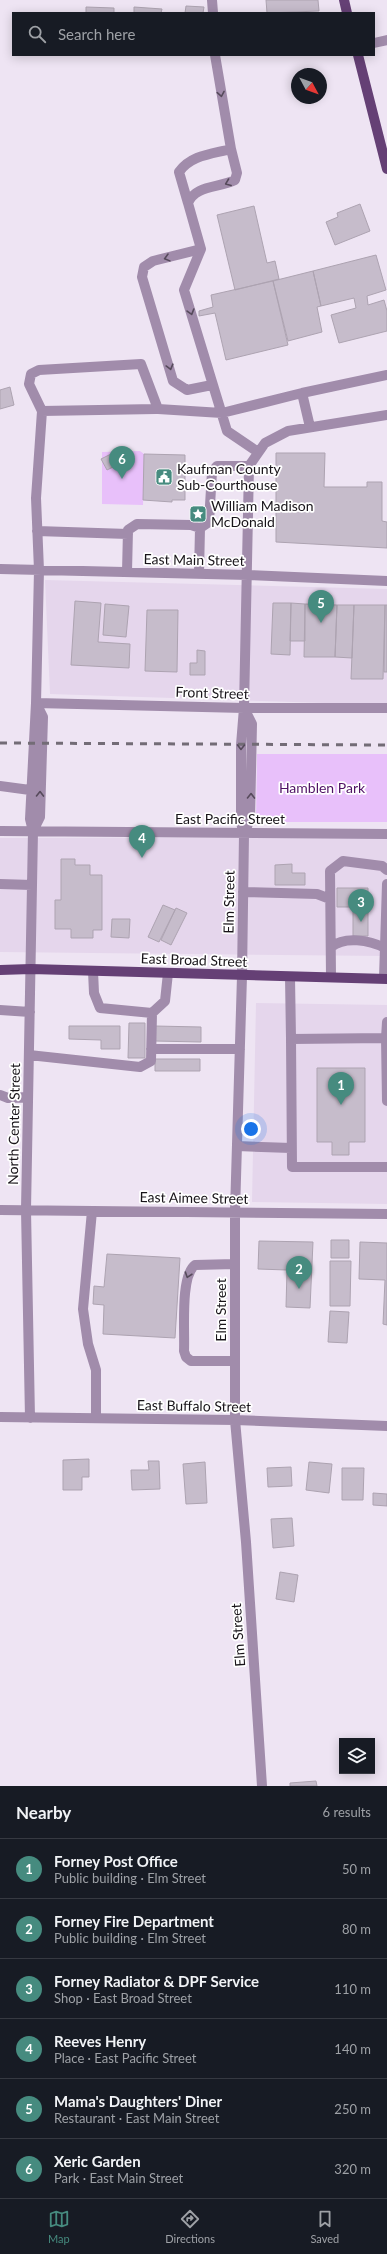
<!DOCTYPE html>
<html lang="en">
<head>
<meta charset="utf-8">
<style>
  :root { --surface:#171b24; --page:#242831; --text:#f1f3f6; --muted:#9ea1a6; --line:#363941; --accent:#468b7f }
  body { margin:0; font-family:Lato,sans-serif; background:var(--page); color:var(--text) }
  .controls { position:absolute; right:12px; bottom:12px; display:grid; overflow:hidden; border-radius:0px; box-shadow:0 2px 10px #0003 }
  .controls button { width:36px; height:36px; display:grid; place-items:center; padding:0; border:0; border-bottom:1px solid var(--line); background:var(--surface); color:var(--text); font:20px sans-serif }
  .compass { position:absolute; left:291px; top:68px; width:36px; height:36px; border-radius:50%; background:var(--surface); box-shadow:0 2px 10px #0003; rotate:131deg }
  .you { position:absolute; left:251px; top:1129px; width:14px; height:14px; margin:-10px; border:3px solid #fff; border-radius:50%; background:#1a73e8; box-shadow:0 0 0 6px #1a73e833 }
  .badge { display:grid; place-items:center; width:26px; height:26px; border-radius:50%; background:var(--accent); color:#fff; font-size:13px; font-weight:700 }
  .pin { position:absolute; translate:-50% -33px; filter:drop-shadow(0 1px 2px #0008) }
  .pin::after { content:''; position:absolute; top:21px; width:14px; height:12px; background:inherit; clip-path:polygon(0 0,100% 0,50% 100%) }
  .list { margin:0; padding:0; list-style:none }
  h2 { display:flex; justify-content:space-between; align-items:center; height:52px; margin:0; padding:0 16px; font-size:17px }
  h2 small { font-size:13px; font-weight:400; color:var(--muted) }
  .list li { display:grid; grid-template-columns:26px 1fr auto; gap:12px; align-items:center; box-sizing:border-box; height:60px; padding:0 16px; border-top:1px solid var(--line) }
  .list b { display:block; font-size:15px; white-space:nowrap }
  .list p { margin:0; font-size:13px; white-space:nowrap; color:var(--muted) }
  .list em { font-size:13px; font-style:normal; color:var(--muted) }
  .icon { flex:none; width:22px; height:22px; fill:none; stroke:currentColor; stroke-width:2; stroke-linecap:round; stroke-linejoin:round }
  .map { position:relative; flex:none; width:387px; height:1786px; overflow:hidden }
  .search { position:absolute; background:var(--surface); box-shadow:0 2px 10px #0003; left:12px; right:12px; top:12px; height:44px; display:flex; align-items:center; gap:10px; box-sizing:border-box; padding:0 14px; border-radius:0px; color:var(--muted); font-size:15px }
  .sheet { height:412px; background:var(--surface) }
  nav { display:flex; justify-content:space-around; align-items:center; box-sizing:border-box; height:56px; border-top:1px solid var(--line); background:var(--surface); font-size:11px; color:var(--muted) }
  nav a { display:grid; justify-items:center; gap:2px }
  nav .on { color:var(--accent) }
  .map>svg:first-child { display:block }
</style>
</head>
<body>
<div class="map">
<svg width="387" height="1786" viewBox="0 0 387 1786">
  <rect width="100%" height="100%" fill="#eee4f3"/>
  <path fill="#e5d6ec" d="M45,580L387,589V705L50,694Z
    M387,837V956L0,952V838Z
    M256,1003L387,1005V1204L252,1202Z"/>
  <path fill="#e8c0fa" d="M140,451L144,454L143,505L102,504V452Z
    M257,754H387V822H256Z"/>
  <path fill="#c6bccb" stroke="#ada3b1" d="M266,0H318L319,11L267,13Z
    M186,6L204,7L203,13H185Z
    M86,7L114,8V13H86Z
    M134,7L162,9L161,13H134Z
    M360,204L370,231L335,245L326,222L338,217L337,213Z
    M254,206L267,263L275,261L279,279L235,290L217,215Z
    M376,255L386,290L367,296L368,305L384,300L387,311V331L339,343L331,315L356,308L354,298L321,306L313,271Z
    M313,271L321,306L317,307L322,332L288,341L273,281Z
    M273,281L288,345L226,360L215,313L199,316V311L213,307L211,295Z
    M10,387L14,405L0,409V390Z
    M113,453L119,464L107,470L101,459Z
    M276,453H325L324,487H367V482H382V521L387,522V548L276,542Z
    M144,454L185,455V500H172V502L143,500Z
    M75,601L101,603L98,642L130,644L129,668L71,665Z
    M273,603H291L290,655L271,654Z
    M291,603L305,604V641H290Z
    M105,604L129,606L126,637L103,635Z
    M305,604L337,605L335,657H304Z
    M337,605H354L352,658L335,657Z
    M354,605H385L383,679H351Z
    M385,605H387V672H384Z
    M147,610H178L177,672L145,671Z
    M197,650L205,651V675H190V663H197Z
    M61,859H75V865H90V875H102V930H93V938H71V929H55V900H61Z
    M292,864V873H305V885H275V865Z
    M337,888H368V936H353V907H337Z
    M163,905L175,910L159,942L148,937Z
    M176,908L187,913L171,945L161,940Z
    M112,919H130L129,938L111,937Z
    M129,1023H145V1058H128Z
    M69,1026H120V1049H101V1040L69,1039Z
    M155,1026L201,1027V1042L154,1041Z
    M155,1059H200V1071H155Z
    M317,1068H365V1142H349V1155H332V1142H317Z
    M331,1240H349V1258H331Z
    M259,1241L313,1242L310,1308L286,1307L287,1270L258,1269Z
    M360,1242L387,1243V1325L383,1324L385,1280L359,1279Z
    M107,1254L180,1258L175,1338L103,1334L104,1305L93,1304L94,1286L104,1287Z
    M330,1261H351L350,1306H330Z
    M330,1311L349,1312L347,1343L328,1342Z
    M89,1459V1477H82V1490H63V1460Z
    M148,1461H159L160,1489L132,1490L131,1470H149Z
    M205,1462L207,1503L186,1504L183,1464Z
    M309,1462L332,1464L329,1493L306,1490Z
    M291,1467L292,1486L268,1487L267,1468Z
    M342,1468H364L363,1500H342Z
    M373,1493L387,1494V1506L373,1505Z
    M292,1518L294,1546L273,1548L271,1519Z
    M280,1572L298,1575L294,1602L276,1599Z
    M316,1781L317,1786H290V1783Z"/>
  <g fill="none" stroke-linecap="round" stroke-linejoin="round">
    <path stroke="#a18cab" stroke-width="10" d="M212,0L213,13
      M374,43L387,40
      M188,203L179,172C191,155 212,154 231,149L215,55
      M201,249L184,290L227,431L258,452
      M212,385L187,390L173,381L142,277L144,267L153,261L201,249L188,203C195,185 219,188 235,180L237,173L231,149
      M158,409L141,364L39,370L31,374L29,384L42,411L156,409H158L222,413L302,393
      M310,427L302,393L387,375
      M200,528L209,522L212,472L217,466H249
      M37,531L128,534
      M0,569L248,575L387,581
      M127,572L128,530L137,524L191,525L200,528L199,574
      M36,703L244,708H387
      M0,786L30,790
      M0,831L387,834
      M33,831L40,817L43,717L36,703
      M244,834L250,819L252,724L244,708
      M0,884L32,885
      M243,892L317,894L330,899
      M331,947C345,936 369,940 385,948
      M290,977L291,1039L386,1038L387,1022
      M331,977L330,871L343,861L382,866L387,870
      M384,978L387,884
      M0,1010L30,1012
      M152,1013L165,1001L168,973
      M386,1038L387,1101
      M291,1039L292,1167H387
      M151,1049H240
      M29,1055L140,1067L151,1061L152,1013L100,1008L94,993L93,971
      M0,1095L8,1098L28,1097
      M237,1146L291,1148
      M0,1210L387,1214
      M92,1211L83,1309L88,1344L96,1370V1418
      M235,1361H191L186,1357L184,1351C185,1331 180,1276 195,1265L235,1264
      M0,1417L235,1420L387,1426
      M30,1418L26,1210L33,831L30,819L36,703L39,570L36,498L42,411
      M262,1786L246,1542L235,1420V1212L242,976L244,834L241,823V745L244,708L249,466L265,443L288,431L387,415"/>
    <path stroke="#654075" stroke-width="10" d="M344,0L347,13
      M358,55L387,169
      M0,970L31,969L387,979"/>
    <path stroke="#736c76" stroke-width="3" stroke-dasharray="7 7" stroke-linecap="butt" d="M0,743L387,745"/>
  </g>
  <defs><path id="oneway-chevron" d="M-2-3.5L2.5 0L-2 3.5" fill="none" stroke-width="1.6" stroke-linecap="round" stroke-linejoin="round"/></defs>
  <g stroke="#564a5b">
    <use href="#oneway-chevron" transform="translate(221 94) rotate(80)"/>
    <use href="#oneway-chevron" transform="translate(228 183) rotate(159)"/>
    <use href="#oneway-chevron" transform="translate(167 258) rotate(165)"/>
    <use href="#oneway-chevron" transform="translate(191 312) rotate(74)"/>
    <use href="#oneway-chevron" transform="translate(170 367) rotate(75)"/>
    <use href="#oneway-chevron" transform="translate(241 747) rotate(91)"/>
    <use href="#oneway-chevron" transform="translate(40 794) rotate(-89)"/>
    <use href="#oneway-chevron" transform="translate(251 796) rotate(-89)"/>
    <use href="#oneway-chevron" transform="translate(188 1275) rotate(109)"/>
  </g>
  <defs>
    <g id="civic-square" transform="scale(0.9)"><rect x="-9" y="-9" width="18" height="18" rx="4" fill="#468b7f" stroke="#fff"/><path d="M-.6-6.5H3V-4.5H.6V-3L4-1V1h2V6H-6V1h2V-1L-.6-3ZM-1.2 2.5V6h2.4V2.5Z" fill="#fff"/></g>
    <g id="sight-square" transform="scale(0.9)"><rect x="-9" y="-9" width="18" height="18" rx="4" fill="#468b7f" stroke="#fff"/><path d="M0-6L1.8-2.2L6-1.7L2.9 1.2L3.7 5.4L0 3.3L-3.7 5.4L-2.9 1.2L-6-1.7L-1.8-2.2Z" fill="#fff"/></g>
  </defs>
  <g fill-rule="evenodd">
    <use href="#civic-square" x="164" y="477"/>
    <use href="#sight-square" x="198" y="514"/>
  </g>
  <g text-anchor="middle" stroke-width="3.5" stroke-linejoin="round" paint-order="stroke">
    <g font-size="14" fill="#181419" stroke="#fff" text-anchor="start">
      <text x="177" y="474">Kaufman County<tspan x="177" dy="16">Sub-Courthouse</tspan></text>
      <text x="211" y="511">William Madison<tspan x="211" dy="16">McDonald</tspan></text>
    </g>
    <g font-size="14" fill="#181419" stroke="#fff">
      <text transform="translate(194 560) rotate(1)" y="5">East Main Street</text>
      <text transform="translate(212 693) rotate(2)" y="5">Front Street</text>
      <text x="230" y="824">East Pacific Street</text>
      <text transform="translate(229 902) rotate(-89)" y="5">Elm Street</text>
      <text transform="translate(194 960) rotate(2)" y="5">East Broad Street</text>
      <text transform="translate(14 1124) rotate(-89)" y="5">North Center Street</text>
      <text transform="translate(194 1198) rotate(1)" y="5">East Aimee Street</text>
      <text transform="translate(221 1310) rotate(-90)" y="5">Elm Street</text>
      <text transform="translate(194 1406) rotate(1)" y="5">East Buffalo Street</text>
      <text transform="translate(238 1635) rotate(-94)" y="5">Elm Street</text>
    </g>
    <g font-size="14" fill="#501265" stroke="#fff">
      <text x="322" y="793">Hamblen Park</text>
    </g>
  </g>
</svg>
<div class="controls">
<button><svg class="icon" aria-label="layers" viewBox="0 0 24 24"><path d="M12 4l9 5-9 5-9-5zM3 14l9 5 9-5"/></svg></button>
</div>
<svg class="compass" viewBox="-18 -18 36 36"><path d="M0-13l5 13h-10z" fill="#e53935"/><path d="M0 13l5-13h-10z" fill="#9ea1a6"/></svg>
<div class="you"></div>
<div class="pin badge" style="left:341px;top:1105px">1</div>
<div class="pin badge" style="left:299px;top:1289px">2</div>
<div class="pin badge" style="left:361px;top:922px">3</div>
<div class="pin badge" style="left:142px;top:858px">4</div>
<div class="pin badge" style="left:321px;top:623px">5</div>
<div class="pin badge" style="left:122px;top:479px">6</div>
<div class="search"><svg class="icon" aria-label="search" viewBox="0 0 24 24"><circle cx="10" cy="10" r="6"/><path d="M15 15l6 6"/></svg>Search here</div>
</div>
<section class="sheet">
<h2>Nearby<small>6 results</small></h2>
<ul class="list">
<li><span class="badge">1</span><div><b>Forney Post Office</b><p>Public building · Elm Street</p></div><em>50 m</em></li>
<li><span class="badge">2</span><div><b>Forney Fire Department</b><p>Public building · Elm Street</p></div><em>80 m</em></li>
<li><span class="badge">3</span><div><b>Forney Radiator &amp; DPF Service</b><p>Shop · East Broad Street</p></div><em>110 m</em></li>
<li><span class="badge">4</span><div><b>Reeves Henry</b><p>Place · East Pacific Street</p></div><em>140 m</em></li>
<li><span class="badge">5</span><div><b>Mama's Daughters' Diner</b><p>Restaurant · East Main Street</p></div><em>250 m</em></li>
<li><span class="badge">6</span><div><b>Xeric Garden</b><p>Park · East Main Street</p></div><em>320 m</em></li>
</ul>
</section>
<nav>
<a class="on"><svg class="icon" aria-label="map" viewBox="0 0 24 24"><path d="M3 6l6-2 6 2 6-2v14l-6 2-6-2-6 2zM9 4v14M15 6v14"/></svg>Map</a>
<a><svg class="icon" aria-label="directions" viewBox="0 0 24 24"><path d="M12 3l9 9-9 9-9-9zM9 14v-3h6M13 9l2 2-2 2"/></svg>Directions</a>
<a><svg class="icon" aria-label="saved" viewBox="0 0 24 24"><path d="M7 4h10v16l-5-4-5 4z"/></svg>Saved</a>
</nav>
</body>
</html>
